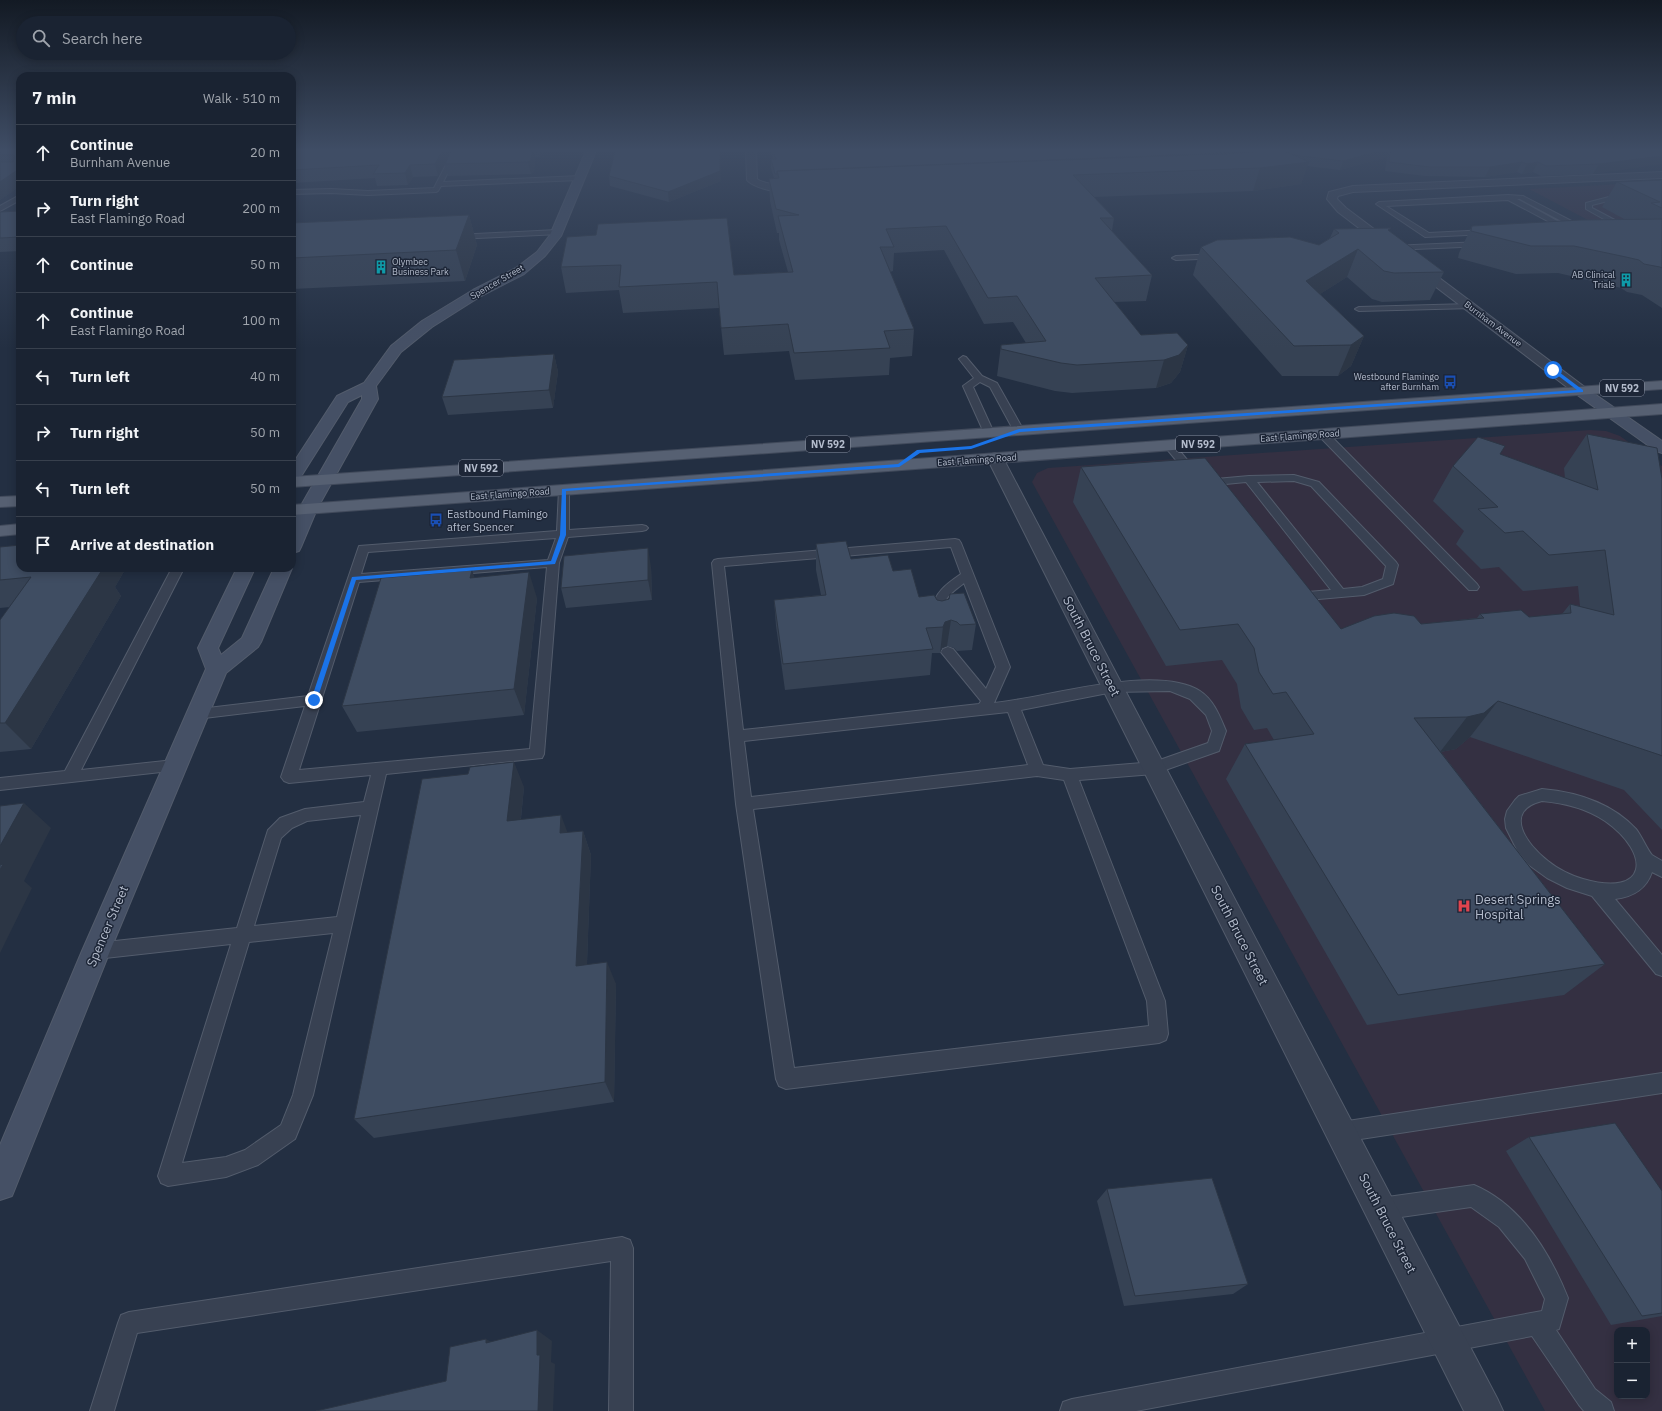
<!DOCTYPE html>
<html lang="en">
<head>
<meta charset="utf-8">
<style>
  :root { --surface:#1a2332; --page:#272f3e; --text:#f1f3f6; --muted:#9fa4ac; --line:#38404d }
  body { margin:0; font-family:"IBM Plex Sans",sans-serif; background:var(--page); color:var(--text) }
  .controls { position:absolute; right:12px; bottom:12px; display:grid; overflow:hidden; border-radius:8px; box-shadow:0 2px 10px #0003 }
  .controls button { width:36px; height:36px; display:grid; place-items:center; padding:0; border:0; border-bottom:1px solid var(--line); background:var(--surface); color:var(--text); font:20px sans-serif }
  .stop { position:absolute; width:12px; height:12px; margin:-9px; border:3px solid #1a73e8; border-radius:50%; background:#fff }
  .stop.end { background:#1a73e8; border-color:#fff; box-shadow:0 1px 4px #0008 }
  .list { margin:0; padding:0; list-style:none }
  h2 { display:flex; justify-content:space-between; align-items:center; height:52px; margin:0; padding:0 16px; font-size:17px }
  h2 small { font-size:13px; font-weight:400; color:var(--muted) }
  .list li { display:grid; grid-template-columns:26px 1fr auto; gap:12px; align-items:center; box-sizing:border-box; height:56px; padding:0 16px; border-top:1px solid var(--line) }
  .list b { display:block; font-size:15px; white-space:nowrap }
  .list p { margin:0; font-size:13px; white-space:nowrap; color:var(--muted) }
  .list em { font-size:13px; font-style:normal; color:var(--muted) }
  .icon { flex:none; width:22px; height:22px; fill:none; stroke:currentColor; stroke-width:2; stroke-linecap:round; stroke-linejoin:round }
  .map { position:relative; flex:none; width:1662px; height:1411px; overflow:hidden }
  .search { position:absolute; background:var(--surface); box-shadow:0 2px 10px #0003; left:16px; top:16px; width:280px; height:44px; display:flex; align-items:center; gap:10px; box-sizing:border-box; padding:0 14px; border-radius:22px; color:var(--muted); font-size:15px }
  .panel { position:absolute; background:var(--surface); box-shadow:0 2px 10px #0003; left:16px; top:72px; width:280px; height:500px; border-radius:12px }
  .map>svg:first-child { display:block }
</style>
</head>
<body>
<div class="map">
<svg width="1662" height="1411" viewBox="0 0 1662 1411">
  <rect width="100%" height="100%" fill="#232f42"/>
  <path fill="#343042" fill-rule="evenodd" d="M1662,182V259L1529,189Z
    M1590,430L1606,431L1620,436L1662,466V1411H1545L1032,482L1037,473L1048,468ZM1617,1330H1647V1396H1617Z"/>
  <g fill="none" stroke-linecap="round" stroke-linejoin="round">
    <g stroke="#535c6c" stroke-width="2">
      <path id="lane" d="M453,151H459L443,182L580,176L583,178L580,180L441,186L438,191L436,192L368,195L331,193L292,194V190L331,189L368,191L434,188Z
        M1662,190V194L1628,196L1592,205V208L1628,227L1629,229L1625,231L1586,209V203L1628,192Z
        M20,195V200L0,211V206Z
        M1508,195L1523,196L1589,230L1588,232H1582L1520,199H1517L1568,227L1564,229L1554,230L1553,228L1557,226L1508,200L1386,206L1429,233L1487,230L1491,232L1487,234L1425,237L1376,204L1379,202Z
        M557,230L561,232L560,234L456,239L452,237L456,235Z
        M1481,242L1485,244L1484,246L1392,250L1388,248L1392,246Z
        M1217,254H1220V258L1176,260L1172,258L1176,256Z
        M1470,304L1474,306L1473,308L1359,311L1355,309L1359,307Z
        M963,356L966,357L982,376L997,383L1024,431L1023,433H1015L990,387L980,382L973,387L994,433L993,435H985L963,386L974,378L959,359Z
        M1323,431L1327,432L1477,584L1479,587L1477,590H1469L1319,436L1318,434L1319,432Z
        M1170,443L1174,444L1198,473L1199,475L1198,477H1190L1166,448L1165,446Z
        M1294,475L1319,482L1396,562L1398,565L1393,584L1364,595L1296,601L1292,600L1290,597L1292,594L1296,593L1331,590L1246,482L1205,486L1200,483L1205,480L1249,476ZM1294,481L1311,486L1386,566L1383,579L1362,587L1343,589L1257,482Z
        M564,487L569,490V530L642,525L646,526L648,528L646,530L642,531L568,537L559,563L544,754L542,758L386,774L313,1095L295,1139L258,1165L226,1177L168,1186L161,1183L158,1176L231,944L96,959L90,957L87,951L90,945L96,943L237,928L268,830L280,818L305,809L364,802L371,775L289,783L284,781L281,777L305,706L196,719L191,718L189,714L191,710L308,696L359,546L557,531L559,490ZM556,538L548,560L361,574L368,552ZM547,567L530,749L299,770L359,582ZM361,815L337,917L254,926L281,838L292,828L307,821ZM333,933L293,1095L281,1125L245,1150L226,1157L182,1163L249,942Z
        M955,539L959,540L961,543L1010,667L994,703C1046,698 1155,663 1200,691C1214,700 1220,717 1226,731L1219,751L1154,774L1079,780L1165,1001L1168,1034L1166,1040L1159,1043L786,1089L779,1086L776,1079L736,804L712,563L714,560L718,559ZM951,547L961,574C948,583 933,593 933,610C933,614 932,618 934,622L939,623L944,622C947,616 943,609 945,602C948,594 958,588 964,583L996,667L986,689L953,649L948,647L943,649L941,652L981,701L979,704L743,730L724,566ZM1170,691L1190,699L1206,715L1212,731L1208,743L1154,762L1070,769L1043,765L1021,710L1113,692ZM1008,712L1028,765L751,797L744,741ZM1037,776L1064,780L1147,1001L1149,1026L794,1068L753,809Z
        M172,568H184L81,770L174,760L179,762L181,766L179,770L0,790V778L65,771Z
        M1542,789C1576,792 1612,803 1636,829C1641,835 1648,851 1652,855C1655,857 1659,859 1662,861V877L1652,872C1646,890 1632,897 1615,899L1662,955V976L1656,974L1592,896L1567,888L1547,878L1529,865L1517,850L1506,828L1505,819L1507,811L1515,800L1519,796ZM1542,801C1564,803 1586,808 1605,821C1652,854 1648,898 1583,879C1570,875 1558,869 1548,861C1527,845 1502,811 1542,801Z
        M1662,1073V1093L1341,1142L1334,1139L1331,1132L1334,1125L1341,1122Z
        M1474,1185C1521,1205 1550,1253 1568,1298L1559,1329L1556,1330L1595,1389L1611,1402L1614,1411H1584L1579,1405L1532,1336L1136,1411H1060L1063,1402L1072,1399L1542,1311L1545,1299L1525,1259L1499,1227L1471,1207L1380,1220L1372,1217L1369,1209L1372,1201L1380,1198Z
        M622,1237L630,1240L633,1248V1411H609L611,1261L137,1333L114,1411H90L118,1323L121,1315L129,1312Z"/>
    </g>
    <g stroke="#535c6c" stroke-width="2">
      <path id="street" d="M746,151H756L757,179C772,189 799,182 805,188C796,198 755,190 747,180Z
        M1662,172V178L1353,192L1338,196L1337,199L1346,208L1586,388L1588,391L1586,394L1581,395L1576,394L1338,212L1327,199L1329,192L1353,186Z
        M995,453L1001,455L1003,458L1497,1398L1503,1411H1464L987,458L989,455Z"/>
    </g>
    <g stroke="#535c6c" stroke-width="2">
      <path id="secondary" d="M586,151H596L561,236L545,256L524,274L481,296L432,327L401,352L376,386L378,399L317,509L301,547L299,551L292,553V526L299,509L362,399V395L348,402L300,478L298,482L292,483V465L337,396L364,383L391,346L422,321L473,290L516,268L537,252L550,235Z
        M1581,387L1586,388L1662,441V453L1656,451L1576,394L1574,391L1576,388Z
        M292,567V568L261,642L258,647L226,673L110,951L12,1196L0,1200V1145L82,951L206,669L198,648L237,568H255L218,648L221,655L242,638L274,568Z"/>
    </g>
    <g stroke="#414a5b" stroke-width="2">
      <path id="primary" d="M1662,381V389L292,487V477Z
        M1662,404V414L292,515V505Z
        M20,496V506L0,507V497Z
        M20,524V534L0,536V526Z"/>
    </g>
    <use href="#lane" fill="#384152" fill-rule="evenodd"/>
    <use href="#street" fill="#384152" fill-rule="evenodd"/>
    <use href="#secondary" fill="#455065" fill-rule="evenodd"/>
    <use href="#primary" fill="#566072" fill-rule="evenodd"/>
  </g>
  <path fill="#364254" d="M0,151H20V186L0,200Z
    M292,151H545V153H541L540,157H535L534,172L531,174L448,176L445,165L438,176L413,177L408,185L377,186L375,178L292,183Z
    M770,151H1247L1248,152H1251L1250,151H1662L1593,174L1541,176L1533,172L1522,174L1517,172L1485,177L1425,176L1385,171L1387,157L1340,170L1307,166L1301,184L1253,191L1094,197L1114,218L1112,231L1152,275L1146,301L1114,302L1141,335L1188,345L1180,372L1171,383L1156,388L1072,393L1055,391L997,376L1001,345L1026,343L1013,322L984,324L944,250L894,253L893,271L890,272L914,329L912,356L890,358L889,375L795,380L789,351L724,355L719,308L623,313L619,290L566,293L561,267L567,237L734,275L788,272L779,240V233H777L770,201L769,179L774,178L771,168V159H773Z
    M609,176L721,181L669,202L610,186Z
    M1662,180V308L1642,295L1627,292L1621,288L1609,285L1558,273L1516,274L1458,258L1459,253L1472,226L1626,220L1602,207L1617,182Z
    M20,211V251L0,252V212Z
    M469,215L477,245L465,281L292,289V223Z
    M1334,229L1390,232L1444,272L1430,300L1382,302L1372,299L1347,277L1320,294L1364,336L1351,366L1338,376H1282L1193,275L1201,247L1319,245L1330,238Z
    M554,354L558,372L553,408L448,415L442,397Z
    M1587,434L1662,479V830L1624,790L1470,737L1456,749L1441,752L1605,964L1564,995L1367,1025L1226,779L1245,744L1274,740L1267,728L1254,730L1241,708L1237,684L1222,660L1166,666L1073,502L1081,467L1341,629L1421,624L1477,618L1480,614L1529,617L1562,614L1570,604L1580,606L1578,586L1523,591L1499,567L1481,569L1456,544L1464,531L1433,501L1453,466L1505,446L1500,454L1565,478L1564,468Z
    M816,544L851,559L893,571L919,597L937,600L976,624L972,650L957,651L954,648L947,646L942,648L940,653H932L930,675L785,690L776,626L774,600L821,595L816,570Z
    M0,547L20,568H126L115,587L121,596L31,749L0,752V620L10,607L0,608Z
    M651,567L652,600L566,608L561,588Z
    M474,577L537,598L524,715L357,732L342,706Z
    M524,787L521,819L567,833L583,831L591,855L587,964L616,984L614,1102L374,1138L354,1119Z
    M1529,1137L1662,1191V1316L1611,1325L1506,1151Z
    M1107,1189L1248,1284L1233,1294L1124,1306L1097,1201Z"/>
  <path fill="#2c3645" d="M442,151H452L438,176L435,164Z
    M532,151H534L535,157L534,172L531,174L528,162Z
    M539,151H541V153L540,157Z
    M720,151L721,181L669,202L668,192Z
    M1379,151H1389L1387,157L1340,170L1343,161Z
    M1662,156V164L1593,174L1599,164Z
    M1309,162L1301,184L1253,191L1260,168Z
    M1522,162L1517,172L1485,177L1490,167Z
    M1538,162L1533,172L1522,174L1527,164Z
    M410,165L413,177L408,185L405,173Z
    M20,168V186L0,200V182Z
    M469,215L477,245L465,281L456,250Z
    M1358,249L1347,277L1295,310L1306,281Z
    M1364,336L1351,366L1338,376L1351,345Z
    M1188,345L1180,372L1171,383L1156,388L1164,360Z
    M554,354L558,372L553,408L549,390Z
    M648,548L651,567L652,600L648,580Z
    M91,568H126L115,587L121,596L31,749L5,723Z
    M472,570L481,596L470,578Z
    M529,572L537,598L524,715L514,689Z
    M951,620L947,646L942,648L940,653L943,627L945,622Z
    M1498,701L1470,737L1456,749L1440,752L1467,717Z
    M514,762L524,787L518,846L507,821Z
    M24,803L51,828L24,881L32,888L0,953V846Z
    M561,815L570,839L560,833Z
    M583,831L591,855L586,988L576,966Z
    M607,962L616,984L614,1102L605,1082Z
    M537,1330L552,1341L551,1362L555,1364L553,1411H538L537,1355Z
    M486,1339L503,1349L486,1343Z"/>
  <path fill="#3f4d62" stroke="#2c3645" d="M0,151H20V168L0,182V162H13L15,156L13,155H0Z
    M292,151H442L435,164L410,165L405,173L373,174L379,165L292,170Z
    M451,151H532L531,160L528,162L445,164Z
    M615,151H720V171L668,192L609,176Z
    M773,151H1247L1248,152L777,171V174H775L771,159H776Z
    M1257,151H1285L1309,162L1260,168L1073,175L1114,218H1100L1152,275L1095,278L1141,335L1177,333L1188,345L1179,355L1164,360L1077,365L1061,363L1001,349V345L1046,341L1017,296L988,298L946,226L886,229L894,247H880L914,329L884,331L890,348L794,353L788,324L721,328L717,282L619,287L621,265L561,267L567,237L596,235L598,224L727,218L734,275L793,272L778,216L799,215L776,209L769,179L779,178L777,171L1244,153Z
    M1285,151H1379L1343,161L1293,155Z
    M1390,151H1662V156L1599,164L1546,166L1538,162L1527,164L1522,162L1490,167H1429L1389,162Z
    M1662,180V208L1651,203L1660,202L1617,182Z
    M20,211V237L0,238V212Z
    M469,215L456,250L292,258V223Z
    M1662,219V268L1660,267L1644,264L1639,260L1626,257L1574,246H1531L1471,231L1472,226L1581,220Z
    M1391,228L1388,230L1444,272L1394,273L1384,271L1358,249L1306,281L1364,336L1351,345L1294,346L1201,247L1217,240L1290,237L1319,245L1339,233L1334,229Z
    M554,354L549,390L442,397L454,360Z
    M1587,434L1657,448L1662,479V756L1660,755L1498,701L1484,713L1467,717L1414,718L1605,964L1398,995L1245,744L1314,734L1286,692L1273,694L1259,672L1254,648L1238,624L1180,630L1081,467L1205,458L1341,629L1374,616L1394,613L1414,616L1421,624L1484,618L1480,614L1521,610L1529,617L1571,613L1570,604L1614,615L1605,550L1549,555L1523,531L1505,533L1478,509L1498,507L1453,466L1478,437L1505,446L1500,454L1598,490Z
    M846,541L851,559L888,555L893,571L911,569L919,597L934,595L937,600L942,601L949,599L950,594L964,593L976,624L960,625L957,622L951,620L945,622L943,627L926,628L933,649L783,664L774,600L826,595L816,544Z
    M20,545V568H91L89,571L102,570L5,723H0V620L31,577L0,580V547Z
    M648,548V580L561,588L564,556Z
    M472,570L470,578L529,572L514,689L342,706L381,578Z
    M514,762L507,821L561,815L560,833L583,831L576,966L607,962L605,1082L354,1119L422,779L468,774L470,767Z
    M24,803L0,846V806Z
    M3,864L0,870V865Z
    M1615,1123L1662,1191V1313L1642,1316L1529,1137Z
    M1212,1178L1248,1284L1135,1296L1107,1189Z
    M537,1330V1355H540L538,1411H316L446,1381L450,1347L486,1339V1343Z"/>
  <linearGradient id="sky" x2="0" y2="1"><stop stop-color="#131a24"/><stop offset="0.43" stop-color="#3f4d65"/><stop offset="1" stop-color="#3f4d65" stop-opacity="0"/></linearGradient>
  <rect width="1662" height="349" fill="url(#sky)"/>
  <path fill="#1a73e8" d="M1552,369H1555L1583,390V392L1020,432L971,449L920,453L899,467L566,491V535L555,564L356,580L317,700L314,702L311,700L352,577L551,561L560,535L562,489L898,464L917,450L971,446L1019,429L1577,390L1552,371Z"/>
  <defs>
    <g id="building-bare" transform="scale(1.08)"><path d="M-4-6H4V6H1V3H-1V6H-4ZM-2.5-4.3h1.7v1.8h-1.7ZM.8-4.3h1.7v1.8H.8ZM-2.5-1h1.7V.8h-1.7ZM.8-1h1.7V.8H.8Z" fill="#0f9aa8" stroke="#1d2637" stroke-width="2.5" paint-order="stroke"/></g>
    <g id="bus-bare" transform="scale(1.08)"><path d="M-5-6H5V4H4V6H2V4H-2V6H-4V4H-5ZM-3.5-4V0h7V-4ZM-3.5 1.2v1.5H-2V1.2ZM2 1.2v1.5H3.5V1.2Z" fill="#1a4fb4" stroke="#1d2637" stroke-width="2.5" paint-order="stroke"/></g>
    <g id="hospital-bare" transform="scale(1.08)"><path d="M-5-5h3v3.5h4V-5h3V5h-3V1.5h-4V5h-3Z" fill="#e0444e" stroke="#1d2637" stroke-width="2.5" paint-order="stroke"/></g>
  </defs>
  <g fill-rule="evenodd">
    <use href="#building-bare" x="381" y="267"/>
    <use href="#building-bare" x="1626" y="280"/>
    <use href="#bus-bare" x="1450" y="382"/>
    <use href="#bus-bare" x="436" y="520"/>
    <use href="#hospital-bare" x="1464" y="906"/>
  </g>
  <g text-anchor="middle" stroke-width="3" stroke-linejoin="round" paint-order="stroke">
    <g font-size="9" fill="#b4bccc" stroke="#1d2637" text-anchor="end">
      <text x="392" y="265" text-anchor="start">Olymbec<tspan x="392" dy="10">Business Park</tspan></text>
      <text x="1615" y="278">AB Clinical<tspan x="1615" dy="10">Trials</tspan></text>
      <text x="1439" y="380">Westbound Flamingo<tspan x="1439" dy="10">after Burnham</tspan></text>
    </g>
    <g font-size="9" fill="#b4bccc" stroke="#1d2637">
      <text transform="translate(497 282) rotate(-30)" y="3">Spencer Street</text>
      <text transform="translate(1493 324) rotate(37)" y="3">Burnham Avenue</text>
      <text transform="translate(1300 436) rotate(-4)" y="3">East Flamingo Road</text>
      <text transform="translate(977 460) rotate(-4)" y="3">East Flamingo Road</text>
      <text transform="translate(510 494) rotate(-4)" y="3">East Flamingo Road</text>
    </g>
    <g fill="#1d2637" stroke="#878f9f" stroke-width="1">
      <rect x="1600" y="380" width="44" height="16" rx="3"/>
      <rect x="806" y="436" width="44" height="16" rx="3"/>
      <rect x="1176" y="436" width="44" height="16" rx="3"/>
      <rect x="459" y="460" width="44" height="16" rx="3"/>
    </g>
    <g font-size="10" font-weight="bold" fill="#b4bccc">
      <text x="1622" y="392">NV 592</text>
      <text x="828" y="448">NV 592</text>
      <text x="1198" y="448">NV 592</text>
      <text x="481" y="472">NV 592</text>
    </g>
    <g font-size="11" fill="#b4bccc" stroke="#1d2637" text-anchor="start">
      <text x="447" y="518">Eastbound Flamingo<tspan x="447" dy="13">after Spencer</tspan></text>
    </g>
    <g font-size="13" fill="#b4bccc" stroke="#1d2637">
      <text transform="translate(1092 646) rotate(63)" y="5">South Bruce Street</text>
      <text transform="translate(107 926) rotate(-67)" y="5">Spencer Street</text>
      <text transform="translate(1240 935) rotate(63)" y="5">South Bruce Street</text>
      <text transform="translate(1388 1223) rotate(63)" y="5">South Bruce Street</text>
    </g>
    <g font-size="13" fill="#b4bccc" stroke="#1d2637" text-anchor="start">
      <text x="1475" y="904">Desert Springs<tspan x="1475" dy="15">Hospital</tspan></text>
    </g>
  </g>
</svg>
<div class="controls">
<button>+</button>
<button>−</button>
</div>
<div class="stop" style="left:1553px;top:370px"></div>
<div class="stop end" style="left:314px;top:700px"></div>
<div class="search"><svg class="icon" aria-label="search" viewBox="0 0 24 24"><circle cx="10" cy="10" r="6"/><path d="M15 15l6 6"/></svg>Search here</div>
<section class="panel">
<h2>7 min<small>Walk · 510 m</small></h2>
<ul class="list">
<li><svg class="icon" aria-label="ahead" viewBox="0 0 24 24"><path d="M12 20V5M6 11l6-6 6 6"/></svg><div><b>Continue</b><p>Burnham Avenue</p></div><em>20 m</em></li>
<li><svg class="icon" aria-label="right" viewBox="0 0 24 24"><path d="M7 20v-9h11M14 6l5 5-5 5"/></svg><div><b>Turn right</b><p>East Flamingo Road</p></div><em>200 m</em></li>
<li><svg class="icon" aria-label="ahead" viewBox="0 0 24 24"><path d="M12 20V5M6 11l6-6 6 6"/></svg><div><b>Continue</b></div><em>50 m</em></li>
<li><svg class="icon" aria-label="ahead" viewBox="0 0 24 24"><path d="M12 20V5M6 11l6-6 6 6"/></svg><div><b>Continue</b><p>East Flamingo Road</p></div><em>100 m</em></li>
<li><svg class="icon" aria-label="left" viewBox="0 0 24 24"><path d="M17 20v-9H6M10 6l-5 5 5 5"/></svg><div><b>Turn left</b></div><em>40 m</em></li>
<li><svg class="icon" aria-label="right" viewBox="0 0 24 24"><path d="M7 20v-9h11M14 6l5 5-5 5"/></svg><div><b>Turn right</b></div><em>50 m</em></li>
<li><svg class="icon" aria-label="left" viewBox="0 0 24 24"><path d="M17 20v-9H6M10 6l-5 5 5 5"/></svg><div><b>Turn left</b></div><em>50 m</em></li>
<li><svg class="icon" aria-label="arrive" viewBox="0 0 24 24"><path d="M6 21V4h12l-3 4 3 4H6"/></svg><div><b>Arrive at destination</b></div></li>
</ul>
</section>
</div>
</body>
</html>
